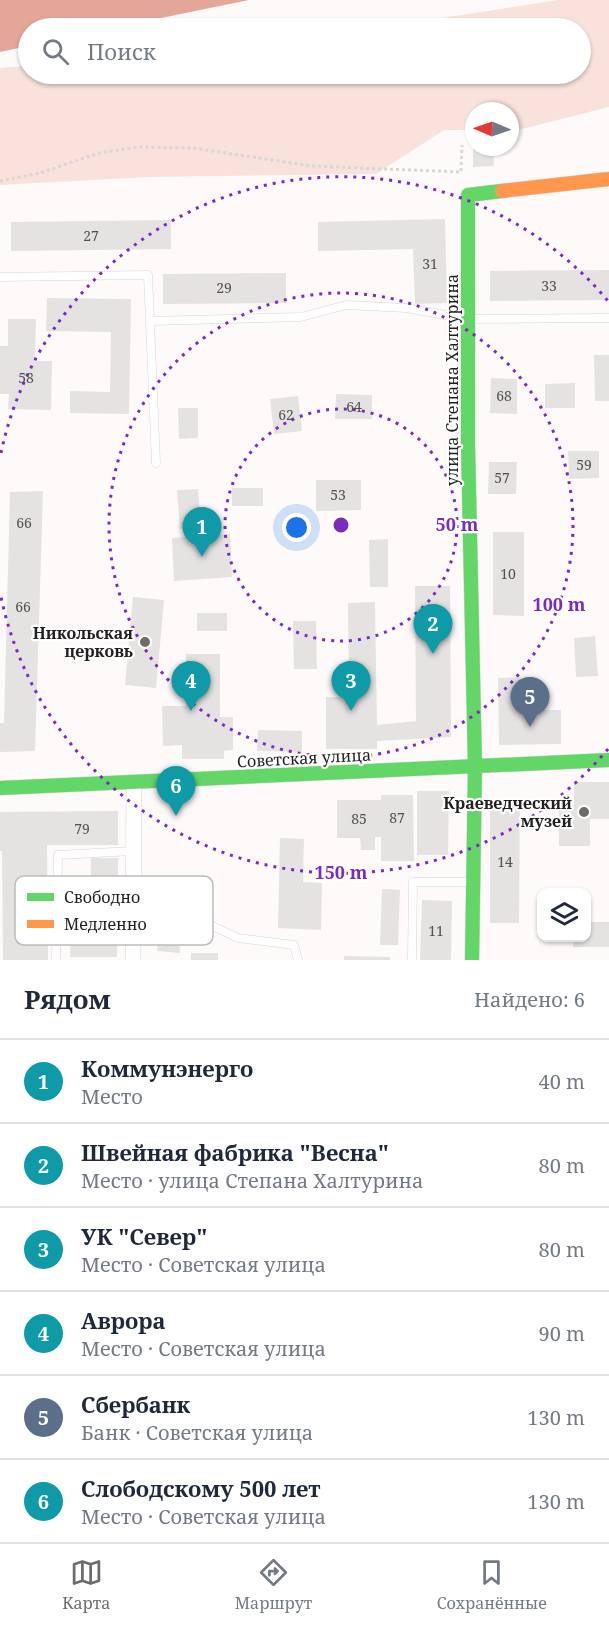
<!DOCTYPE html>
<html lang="ru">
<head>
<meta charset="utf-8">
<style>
  :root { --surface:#fff; --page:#f2f2f3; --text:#1f2937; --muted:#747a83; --line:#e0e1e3; --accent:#6e6c6b }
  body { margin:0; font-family:"Noto Serif",serif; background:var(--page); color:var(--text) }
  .controls { position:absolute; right:18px; bottom:18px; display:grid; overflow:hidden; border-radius:12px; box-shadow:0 2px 4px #0004 }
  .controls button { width:54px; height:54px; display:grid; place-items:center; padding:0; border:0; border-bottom:2px solid var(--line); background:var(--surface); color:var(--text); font:30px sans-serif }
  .compass { position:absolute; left:465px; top:102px; width:54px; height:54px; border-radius:50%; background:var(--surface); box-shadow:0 2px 4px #0004; rotate:272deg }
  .you { position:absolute; left:297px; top:528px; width:21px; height:21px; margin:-15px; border:4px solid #fff; border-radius:50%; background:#1a73e8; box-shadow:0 0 0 9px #1a73e833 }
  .badge { display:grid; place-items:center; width:39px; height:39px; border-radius:50%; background:var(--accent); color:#fff; font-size:20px; font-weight:700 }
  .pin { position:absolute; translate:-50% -50px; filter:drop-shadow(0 2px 3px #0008) }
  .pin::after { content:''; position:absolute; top:32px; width:21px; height:18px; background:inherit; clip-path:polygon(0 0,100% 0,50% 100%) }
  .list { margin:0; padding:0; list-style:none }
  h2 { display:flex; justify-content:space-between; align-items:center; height:78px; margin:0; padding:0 24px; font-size:26px }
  h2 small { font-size:20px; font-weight:400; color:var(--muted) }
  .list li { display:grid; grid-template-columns:39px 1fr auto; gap:18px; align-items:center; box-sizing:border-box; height:84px; padding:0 24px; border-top:2px solid var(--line) }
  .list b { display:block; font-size:22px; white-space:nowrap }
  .list p { margin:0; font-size:20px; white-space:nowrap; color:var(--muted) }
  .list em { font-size:20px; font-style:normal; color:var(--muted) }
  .icon { flex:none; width:33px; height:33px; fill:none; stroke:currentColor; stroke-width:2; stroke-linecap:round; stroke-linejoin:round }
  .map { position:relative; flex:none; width:609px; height:960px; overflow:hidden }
  .search { position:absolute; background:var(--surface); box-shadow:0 2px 4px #0004; left:18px; right:18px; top:18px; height:66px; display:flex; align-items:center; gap:15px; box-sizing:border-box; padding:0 21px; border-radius:33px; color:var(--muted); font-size:22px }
  .sheet { height:582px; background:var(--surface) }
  nav { display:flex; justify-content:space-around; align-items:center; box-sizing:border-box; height:84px; border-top:2px solid var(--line); background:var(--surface); font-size:16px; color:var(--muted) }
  nav a { display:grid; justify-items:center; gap:3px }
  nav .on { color:var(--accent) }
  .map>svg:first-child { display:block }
</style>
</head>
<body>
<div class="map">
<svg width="609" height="960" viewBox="0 0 609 960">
  <rect width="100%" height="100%" fill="#fdfaf9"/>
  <path fill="#f9e1dc" d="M558,0H609V107L514,131H510V111H474V130H444L376,174L148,177L0,185V68L28,66V74H580V28H378Z"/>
  <path fill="#e5a69a" d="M0,0H249L112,28H28V46L0,52Z"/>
  <path fill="#e5e2e2" d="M473,147H493L494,166L473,167Z
    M445,219L447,303L415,304L413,249L318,251V222Z
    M171,220V249L11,251V222Z
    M609,270V300L490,301V271Z
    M286,273V303L163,304V274Z
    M47,298L131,299L129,414L70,413V391L110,392L111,332L46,331Z
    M8,319H36L35,361H52L51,410L8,409L9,394H0V346H8Z
    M594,355H609V401H595Z
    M491,378L517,379V414L490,413Z
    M575,383V408H545V384Z
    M336,394L372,395V419H335Z
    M298,396L302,431L274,434L270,399Z
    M178,408H198V438L179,439Z
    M568,451H599V478L569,479Z
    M489,462H517L516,494H488Z
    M316,480H361V510L316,511Z
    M232,488H263V506H232Z
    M198,489L201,527L180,529L177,490Z
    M43,491L35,751L0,752V723H4L10,492Z
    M493,532H524V616L493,615Z
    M230,534L232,577L174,581L172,538Z
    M388,539V587H370L369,540Z
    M415,586H450L451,737L377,741V749H326V697H349L348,603L375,602L377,725L416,721Z
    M133,597L164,600L156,688L125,685Z
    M197,613H227V631H197Z
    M293,621H316L317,669H294Z
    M595,636L598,676L576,677L574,638Z
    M186,654H220V717H233V750L224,751V759H182V745L163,746L162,706H186Z
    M521,677V710H561V744L499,745L498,678Z
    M258,730L302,731V752L257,751Z
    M574,782H609V819H590V846H559V805H574Z
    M417,791H449L448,855H417Z
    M381,795H413L414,861H381V837H375V850H361L360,838H337V800H381Z
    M490,800H520L519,923H490Z
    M118,811V845H47L48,960H3L2,851H0V812Z
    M280,838L304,839L303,882L322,883L321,930L278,928Z
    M91,858H118L117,957H70L71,928H90Z
    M382,889L400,890L398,945H380Z
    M422,900L452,901L451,960H420Z
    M586,922H609V947H573V938H586Z
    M161,923L178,924L180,953L157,951Z
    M191,953H218V960H191Z
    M344,956L390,957V960H344Z"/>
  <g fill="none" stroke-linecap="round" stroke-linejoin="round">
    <g stroke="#d7d5d4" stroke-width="9">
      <path id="lane" d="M0,277L148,275L156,463
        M151,321L301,317L346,305L406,308L468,319L609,318
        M133,907L202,921L238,938L294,945L298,960
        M56,960L58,855L133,851
        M412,960L413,882H471"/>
    </g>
    <g stroke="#d7d5d4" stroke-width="16">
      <path id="street" d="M133,960L134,782"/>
    </g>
    <g stroke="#d7d5d4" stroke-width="15">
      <path id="fast" d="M0,788L609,760
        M472,960L475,767L468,445V195L502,191"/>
    </g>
    <g stroke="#d7d5d4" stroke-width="15">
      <path id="slow" d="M502,191L609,179"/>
    </g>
    <path stroke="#d8d7d7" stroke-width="3" stroke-dasharray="3 3" stroke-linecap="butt" d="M0,181L40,173L99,153L139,147L193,148L312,166L461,172L462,145"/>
    <use href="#lane" stroke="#fffefe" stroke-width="8"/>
    <use href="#street" stroke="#fffefe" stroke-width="15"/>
    <use href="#fast" stroke="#63d668" stroke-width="14"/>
    <use href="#slow" stroke="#ff974d" stroke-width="14"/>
  </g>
  <g fill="none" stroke="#7b2cbf" stroke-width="3" stroke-dasharray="3 6">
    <circle cx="341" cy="525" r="116"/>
    <circle cx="341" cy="525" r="232"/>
    <path d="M608 749A348 348 0 0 1 1 597M1 453A348 348 0 0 1 608 301"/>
  </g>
  <g fill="#6e6c6b" stroke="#fff" stroke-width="2">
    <circle cx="145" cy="642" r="6"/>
    <circle cx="584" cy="812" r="6"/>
  </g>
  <g text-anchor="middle" stroke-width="4.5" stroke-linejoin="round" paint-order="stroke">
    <g font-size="14" fill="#535151">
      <text x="91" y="241">27</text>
      <text x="430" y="269">31</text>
      <text x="549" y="291">33</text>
      <text x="224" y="293">29</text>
      <text x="26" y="383">58</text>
      <text x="504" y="401">68</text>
      <text x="354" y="412">64</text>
      <text x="286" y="420">62</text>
      <text x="584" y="470">59</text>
      <text x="502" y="483">57</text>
      <text x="338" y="500">53</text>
      <text x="24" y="528">66</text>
      <text x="508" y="579">10</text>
      <text x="23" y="612">66</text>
      <text x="397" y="823">87</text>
      <text x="359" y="824">85</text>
      <text x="82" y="834">79</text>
      <text x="505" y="867">14</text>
      <text x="436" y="936">11</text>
    </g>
    <g font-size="16" fill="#211f1f" stroke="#fff">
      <text transform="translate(452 380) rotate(-90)" y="6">улица Степана Халтурина</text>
      <text transform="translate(304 758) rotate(-3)" y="6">Советская улица</text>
    </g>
    <g font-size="16" font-weight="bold" fill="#211f1f" stroke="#fff" text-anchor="end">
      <text x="133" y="639">Никольская<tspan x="133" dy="18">церковь</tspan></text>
      <text x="572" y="809">Краеведческий<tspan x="572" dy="18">музей</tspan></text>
    </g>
  </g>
  <rect x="15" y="876" width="198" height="69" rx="9" fill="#fff" stroke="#bcbcbc" stroke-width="1.5"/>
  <rect x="27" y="893" width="27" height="8" fill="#63d668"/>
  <rect x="27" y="920" width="27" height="8" fill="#ff974d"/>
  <g font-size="16" fill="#211f1f">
    <text x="64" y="903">Свободно</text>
    <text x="64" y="930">Медленно</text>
  </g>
  <circle cx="341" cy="525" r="9" fill="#7b2cbf" stroke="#fff" stroke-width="3"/>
  <g font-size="18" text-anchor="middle" font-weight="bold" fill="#7b2cbf" stroke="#fff" stroke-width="4.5" stroke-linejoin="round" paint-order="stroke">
    <text x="457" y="531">50 m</text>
    <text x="559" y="611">100 m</text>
    <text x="341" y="879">150 m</text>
  </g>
</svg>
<div class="controls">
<button><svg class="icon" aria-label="layers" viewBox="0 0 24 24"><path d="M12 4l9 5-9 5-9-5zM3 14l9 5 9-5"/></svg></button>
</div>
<svg class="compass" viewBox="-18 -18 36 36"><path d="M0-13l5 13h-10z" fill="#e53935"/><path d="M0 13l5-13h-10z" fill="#747a83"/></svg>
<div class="you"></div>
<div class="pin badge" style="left:202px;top:557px;background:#0f9aa8">1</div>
<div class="pin badge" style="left:433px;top:654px;background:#0f9aa8">2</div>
<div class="pin badge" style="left:351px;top:711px;background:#0f9aa8">3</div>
<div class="pin badge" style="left:191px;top:711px;background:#0f9aa8">4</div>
<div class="pin badge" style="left:530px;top:727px;background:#5c6f8a">5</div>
<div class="pin badge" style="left:176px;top:816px;background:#0f9aa8">6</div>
<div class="search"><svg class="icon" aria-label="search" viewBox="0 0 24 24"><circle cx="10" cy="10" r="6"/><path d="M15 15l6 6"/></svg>Поиск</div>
</div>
<section class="sheet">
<h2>Рядом<small>Найдено: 6</small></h2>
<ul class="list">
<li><span class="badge" style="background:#0f9aa8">1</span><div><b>Коммунэнерго</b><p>Место</p></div><em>40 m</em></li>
<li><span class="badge" style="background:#0f9aa8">2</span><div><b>Швейная фабрика &quot;Весна&quot;</b><p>Место · улица Степана Халтурина</p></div><em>80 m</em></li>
<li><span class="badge" style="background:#0f9aa8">3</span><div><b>УК &quot;Север&quot;</b><p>Место · Советская улица</p></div><em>80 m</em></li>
<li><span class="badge" style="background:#0f9aa8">4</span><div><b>Аврора</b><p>Место · Советская улица</p></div><em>90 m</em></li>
<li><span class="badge" style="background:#5c6f8a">5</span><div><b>Сбербанк</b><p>Банк · Советская улица</p></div><em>130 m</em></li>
<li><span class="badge" style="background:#0f9aa8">6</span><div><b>Слободскому 500 лет</b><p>Место · Советская улица</p></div><em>130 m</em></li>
</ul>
</section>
<nav>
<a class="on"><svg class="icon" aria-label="map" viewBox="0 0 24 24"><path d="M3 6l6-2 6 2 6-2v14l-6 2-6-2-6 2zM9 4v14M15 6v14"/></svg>Карта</a>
<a><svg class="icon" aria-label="directions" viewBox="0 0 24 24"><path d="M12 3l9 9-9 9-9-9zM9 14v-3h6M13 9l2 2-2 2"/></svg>Маршрут</a>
<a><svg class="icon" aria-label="saved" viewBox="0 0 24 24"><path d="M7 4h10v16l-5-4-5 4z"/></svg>Сохранённые</a>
</nav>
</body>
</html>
